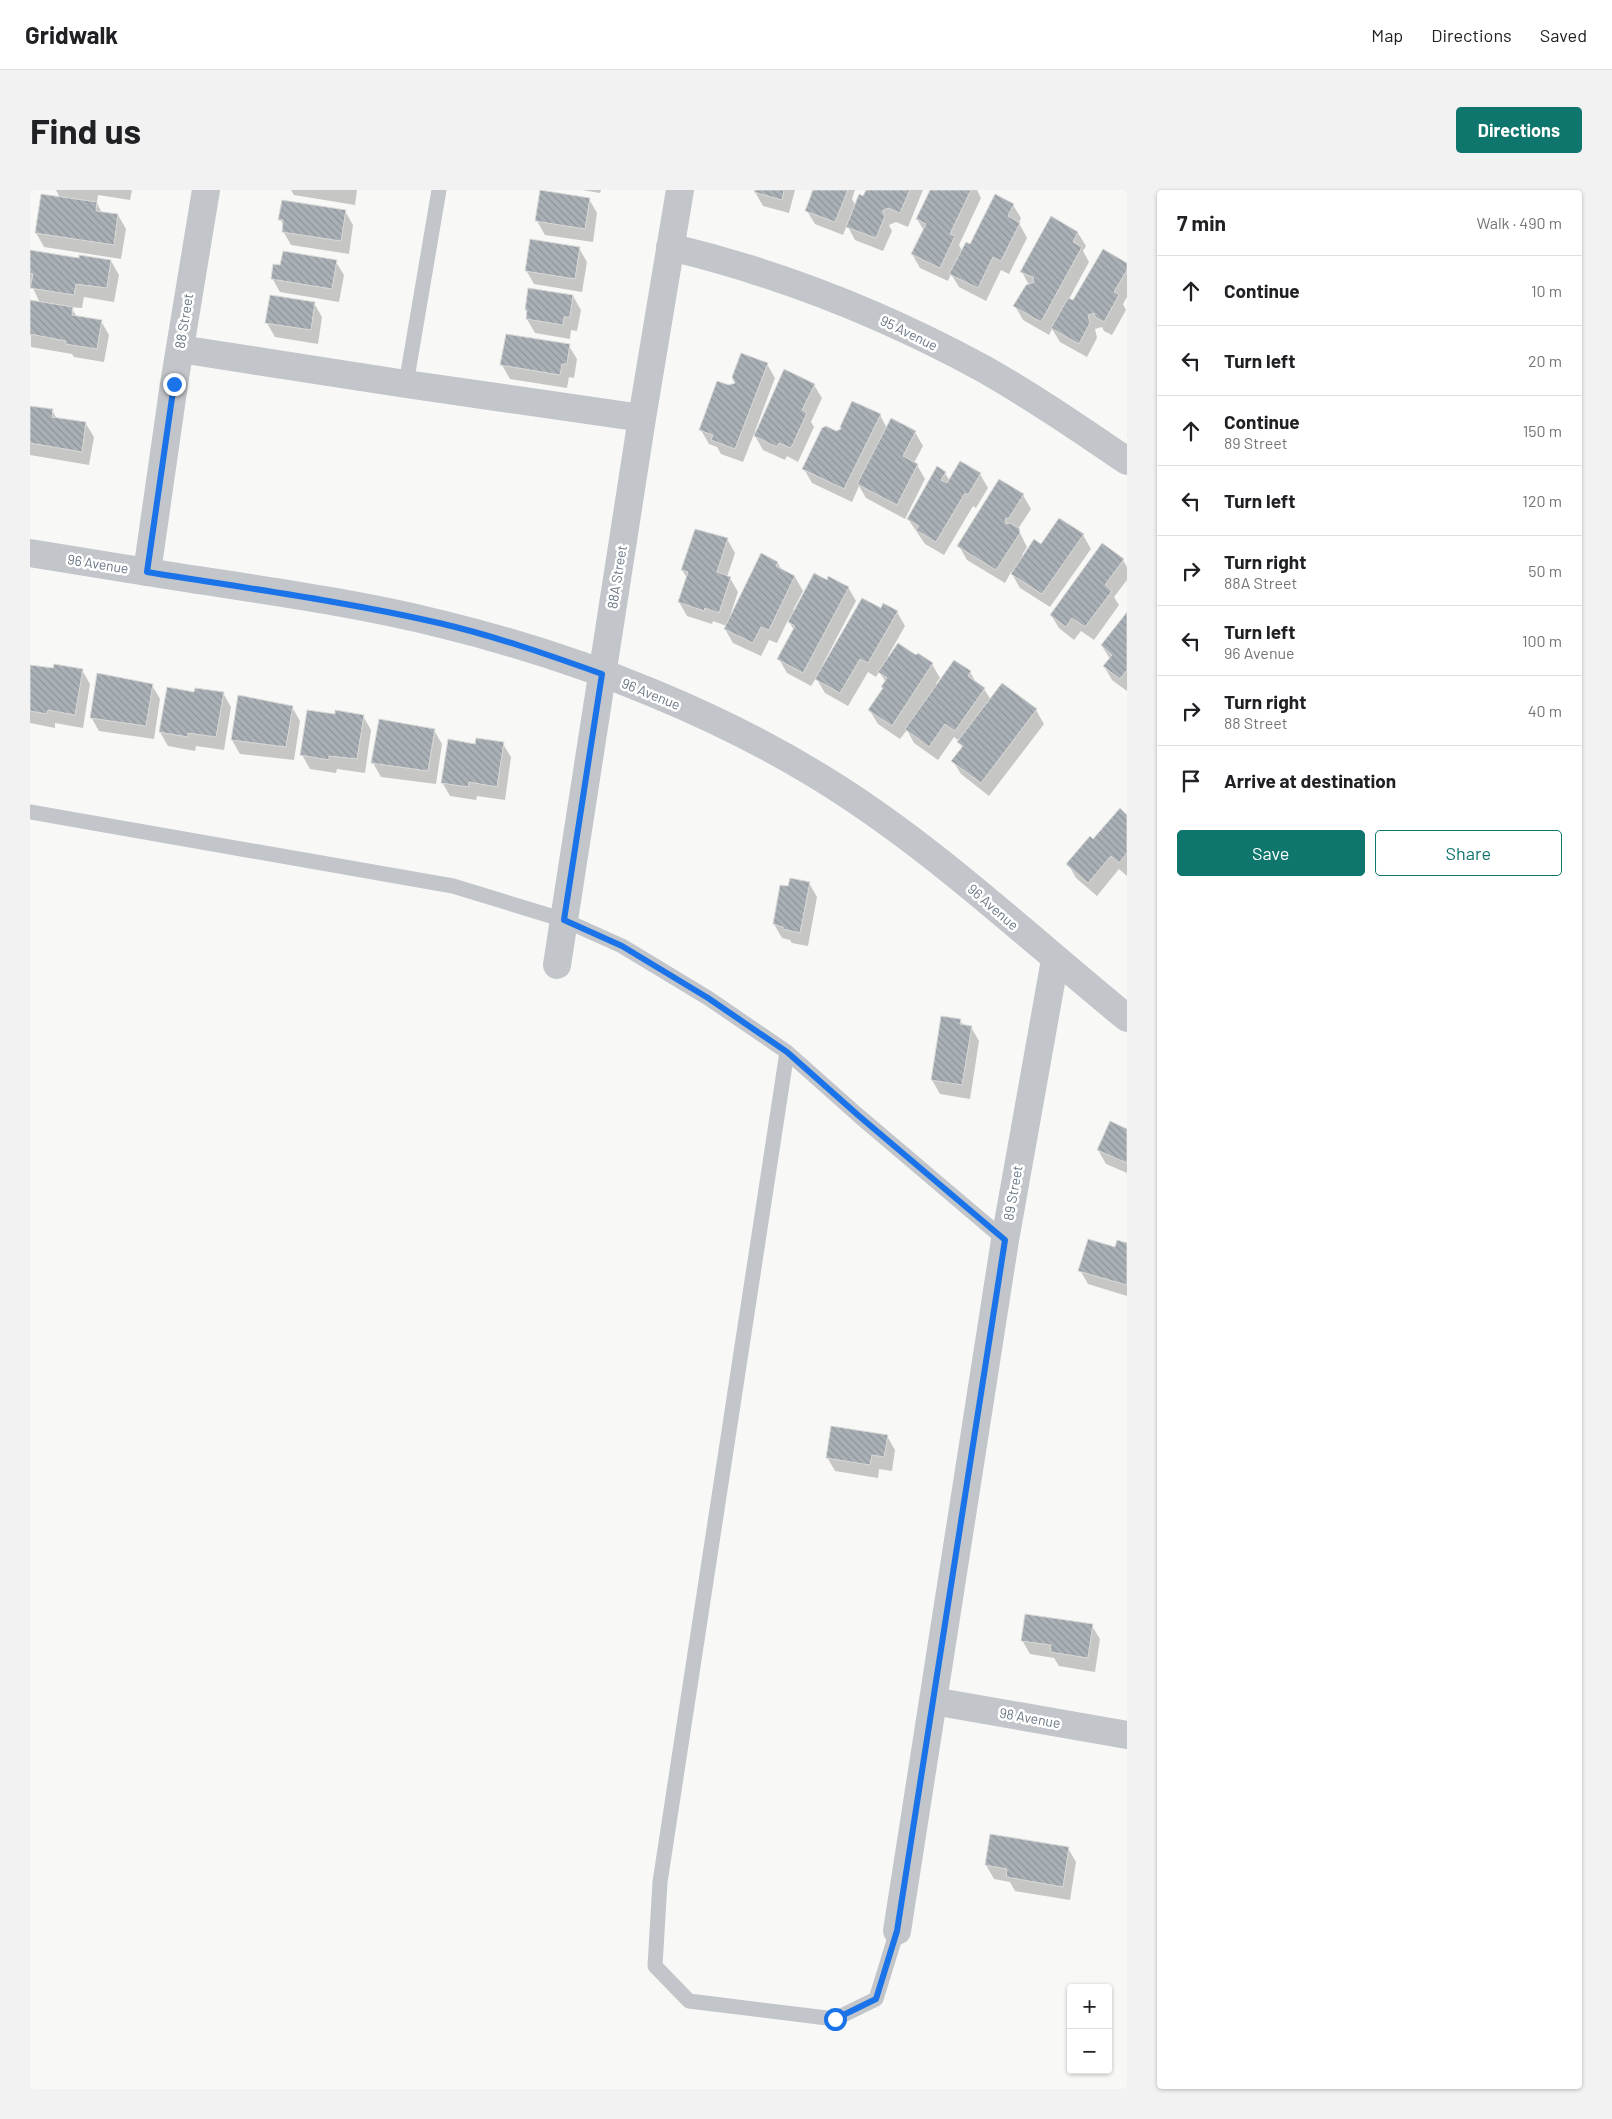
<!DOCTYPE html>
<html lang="en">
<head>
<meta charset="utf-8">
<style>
  :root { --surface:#fff; --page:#f2f2f2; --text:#202124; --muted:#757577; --line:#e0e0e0; --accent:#0f766e }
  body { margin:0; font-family:Barlow,sans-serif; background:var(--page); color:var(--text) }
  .controls { position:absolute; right:15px; bottom:15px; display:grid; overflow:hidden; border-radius:5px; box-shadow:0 1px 4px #0004 }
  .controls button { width:45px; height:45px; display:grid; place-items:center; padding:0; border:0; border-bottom:1px solid var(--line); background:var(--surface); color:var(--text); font:25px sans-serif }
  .stop { position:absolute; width:15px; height:15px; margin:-11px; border:4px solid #1a73e8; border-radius:50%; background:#fff }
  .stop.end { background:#1a73e8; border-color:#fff; box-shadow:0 1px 5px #0008 }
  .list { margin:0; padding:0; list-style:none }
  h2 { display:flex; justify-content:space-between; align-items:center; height:65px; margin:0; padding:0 20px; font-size:21px }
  h2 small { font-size:16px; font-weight:400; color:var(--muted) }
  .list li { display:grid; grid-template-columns:32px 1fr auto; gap:15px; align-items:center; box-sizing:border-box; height:70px; padding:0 20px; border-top:1px solid var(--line) }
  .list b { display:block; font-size:19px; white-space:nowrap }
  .list p { margin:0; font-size:16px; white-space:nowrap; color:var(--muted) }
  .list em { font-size:16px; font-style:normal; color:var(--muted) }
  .actions { display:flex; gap:10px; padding:15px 20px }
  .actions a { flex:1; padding:11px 0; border:1px solid var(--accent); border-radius:5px; text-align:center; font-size:18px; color:var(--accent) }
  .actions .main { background:var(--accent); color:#fff }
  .icon { flex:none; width:28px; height:28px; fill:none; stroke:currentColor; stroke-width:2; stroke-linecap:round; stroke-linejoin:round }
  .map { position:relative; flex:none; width:1097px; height:1899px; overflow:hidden; border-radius:5px }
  header { display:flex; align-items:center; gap:30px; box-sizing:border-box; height:70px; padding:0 25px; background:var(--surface); border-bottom:1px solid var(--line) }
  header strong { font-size:24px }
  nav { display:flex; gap:28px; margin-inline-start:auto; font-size:18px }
  .intro { display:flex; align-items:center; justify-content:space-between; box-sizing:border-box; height:120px; padding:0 30px }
  h1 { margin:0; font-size:35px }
  .button { padding:12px 22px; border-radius:5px; background:var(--accent); color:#fff; font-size:18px; font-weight:700 }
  main { display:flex; gap:30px; padding:0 30px }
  aside { flex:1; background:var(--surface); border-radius:5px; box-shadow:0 1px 4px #0004 }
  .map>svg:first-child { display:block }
</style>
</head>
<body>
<header>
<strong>Gridwalk</strong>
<nav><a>Map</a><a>Directions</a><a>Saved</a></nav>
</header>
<div class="intro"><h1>Find us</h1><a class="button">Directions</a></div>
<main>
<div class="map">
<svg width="1097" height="1899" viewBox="0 0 1097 1899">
  <defs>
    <pattern id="building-back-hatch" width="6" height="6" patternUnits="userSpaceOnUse" patternTransform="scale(1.25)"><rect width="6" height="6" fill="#a9b0b6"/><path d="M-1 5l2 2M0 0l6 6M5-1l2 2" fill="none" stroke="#8e949a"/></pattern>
  </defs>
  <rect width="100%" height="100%" fill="#f8f8f6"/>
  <path fill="#0003" d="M26,0H102L100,10L68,5L67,13L72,23L88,25L96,39L91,69L14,57L6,43L30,8Z
    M261,0H327L325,15L264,5Z
    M552,0H571L570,3Z
    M726,0H765L759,23L733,16L725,2Z
    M782,0H825L822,9L826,16L834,7L837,0H893L878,37L866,32L859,35L862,41L853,61L825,50L817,35L813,45L785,34L777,21Z
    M901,0H947L951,8L929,55L932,61L983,15L991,28L989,33L997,48L979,84L971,80L956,111L929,97L921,84L918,91L890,78L882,64L894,41L887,29Z
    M559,9L567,23L563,52L515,45L507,31Z
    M315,21L323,35L319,64L261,55L253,41L254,36L250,29Z
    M1048,43L1056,56L1053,61L1059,72L1039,109L1044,112L1097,74V107L1093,114L1096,120L1082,145L1074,141L1072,137L1065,139L1067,148L1057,167L1030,152L1022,139L1019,145L993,130L985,116L999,95L992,82Z
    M549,58L557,72L552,102L504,94L496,80Z
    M0,61L50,69L81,71L89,85L84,112L54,107L52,118L41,117L47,127L71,131L79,145L74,172L44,167L42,164L1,157L0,115L10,113L2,96L0,95Z
    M306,72L314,85L309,112L250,102L242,88Z
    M543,106L551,120L547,141L541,140L540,149L505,143L497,129L498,123L496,120Z
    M284,113L292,127L288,154L245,147L237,133Z
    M539,156L547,169L544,188L539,187L537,198L480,189L472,175Z
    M737,174L745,188L725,241L727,242L784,195L792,208L781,232L784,237L768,272L757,266L755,270L733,260L724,244L713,272L691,264L687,257L679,254L671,240L699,197Z
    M0,217L22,220L27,229L56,234L64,247L59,275L0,265Z
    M850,225L857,238L885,242L893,256L884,273L887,275L895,289L875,329L836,308L829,296L822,312L782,293L774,279L806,242Z
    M908,278L915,283L920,291L950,284L958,298L946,318L943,316L914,365L895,354L878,329Z
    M993,305L1001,319L988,339L997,357L992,365L994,366L1011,356L1053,345L1061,359L1020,417L990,398L981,382L975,393L937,370L929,356Z
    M697,349L705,363L697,387L700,388L708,402L700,426L701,427L748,373L752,381L765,387L773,401L763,420L765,421L797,392L818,397L826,411L792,476L794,477L851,420L854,415L867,422L875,436L858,466L887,467L902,474L910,488L906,493L908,495L940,482L947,494L954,499L961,510L1006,520L1014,534L959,606L931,584L923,571L932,558L929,551L924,547L908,570L884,553L877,540L870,549L848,534L840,521L854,499L856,492L849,482L846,487L838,482L818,516L795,503L786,488L781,496L757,483L749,469L764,440L758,430L747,453L739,450L731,466L703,453L695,439L697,436L683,431L682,434L657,426L649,412L657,388L652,380Z
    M1072,355L1093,370L1097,377V390L1084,407L1089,415L1064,450L1051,441L1044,450L1029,438L1021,425Z
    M1097,424V501L1082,490L1074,476L1080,469L1072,456Z
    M0,476L24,480H52L60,494L53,538L25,533V538L0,533Z
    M122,495L130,509L124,549L69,541L61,527Z
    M165,503H193L201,517L194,560L166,556L165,561L138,556L130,542Z
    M262,517L270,531L264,570L210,564L202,550Z
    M306,526H333L341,540L335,583L307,579L306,583L280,579L272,565Z
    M404,540L412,554L406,594L351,587L343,573Z
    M473,554L481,567L475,610L447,606L446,610L420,606L412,592L446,555Z
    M1097,626V686L1089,679L1067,706L1046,688L1038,674L1064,651Z
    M779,693L787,707L778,756L762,753L760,750L752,748L744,734L759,698Z
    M930,830L934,836L941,837L949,851L940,909L910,904L902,890Z
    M1097,940V983L1076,974L1068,960Z
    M1097,1054V1106L1058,1094L1050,1080L1086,1058Z
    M857,1246L865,1260L862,1281L849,1279L848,1288L805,1281L797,1267Z
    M1062,1436L1070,1449L1065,1482L1029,1476L1024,1468L1000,1464L992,1450Z
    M961,1645L1038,1658L1046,1672L1040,1710L985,1701L980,1692L964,1689L956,1675Z"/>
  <path fill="url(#building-back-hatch)" stroke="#dadad8" d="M510,0L560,8L555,39L505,31Z
    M725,0H754L752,10L724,2Z
    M783,0H818L805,32L775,21Z
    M836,0H880L870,23L858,18L852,21L855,26L846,48L816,37L829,4L833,6Z
    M900,0H941L920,44L925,46L910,78L881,64L896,34L886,29Z
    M11,4L67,12L66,21L88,24L84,55L5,43Z
    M965,4L984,14L978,26L990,33L971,71L963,67L948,98L919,84L936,52L940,54Z
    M252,10L316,20L311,51L252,42L253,30H248Z
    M1021,26L1048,42L1043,52L1052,57L1011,132L983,116L996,95L1004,92L1003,87L990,82Z
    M500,49L550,57L545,89L495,81Z
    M1073,59L1097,73V80L1084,102L1089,105L1074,132L1065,127L1064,123L1058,125L1060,133L1049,154L1021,138L1038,108L1043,110Z
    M0,60L49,68V65L81,70L77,98L46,94L44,105L0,98L3,84L0,83Z
    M253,61L307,70L302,99L241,89L243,74L250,75Z
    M498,98L543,105L540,127H534L533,135L496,129L497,120H495Z
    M240,105L285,112L281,140L235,133Z
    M0,110L43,117L42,125L72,130L67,159L35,154L36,151L0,144Z
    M476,144L540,154L537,174H532L530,185L470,175Z
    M711,163L738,173L705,259L681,250L683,245L669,240L687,191L699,195L705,193L702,187Z
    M754,179L785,194L772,220L777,223L761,258L749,253L747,257L724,246Z
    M822,211L851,224L814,299L772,279L792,238L796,236L806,241L811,239L810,237Z
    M0,216L23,219L22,227L56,232L52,262L0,253Z
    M861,228L886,241L873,266L888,274L867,315L827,294Z
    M930,271L951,283L938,305L935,303L906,352L886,340L889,336L877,329L907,276L916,282L911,290L917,293Z
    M969,289L994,304L979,328L975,329L976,334L980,333L989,338L990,343L966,380L927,356Z
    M1029,328L1054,344L1012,404L981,384L1004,349L1011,354Z
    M665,339L698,348L687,382L701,387L689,423L675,418L674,421L648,412L658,382L651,380Z
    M1072,353L1094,369L1075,395L1082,401L1055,437L1042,428L1036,437L1020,425Z
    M731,363L748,372L746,376L765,386L739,440L731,437L723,453L694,439Z
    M784,383L797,390L798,386L819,397L773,483L747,469L765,436L758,432Z
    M832,408L851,418L853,413L868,421L838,473L830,469L810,503L785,489Z
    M1097,422V480L1090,489L1073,476L1082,465L1071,455Z
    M868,453L886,465L888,463L903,473L862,536L838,520L853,498L851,497L857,488L848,482Z
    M924,470L941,481L938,486L955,498L925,541L915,534L899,557L875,539Z
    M24,474L53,479L45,525L18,520L17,524L0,521V475L23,478Z
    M67,483L123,494L116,536L60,528Z
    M972,493L1007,519L951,593L921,571L933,556L927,552Z
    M137,497L164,502L165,498L194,502L186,547L158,543V547L129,542Z
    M208,505L263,516L256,557L201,550Z
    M277,520L305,524V520L334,525L327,569L299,566V570L270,565Z
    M349,529L405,539L398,581L341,573Z
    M446,548L474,552L467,597L439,592L438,597L411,593L418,549L445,554Z
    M1090,618L1097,625V663L1089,673L1081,666L1058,693L1036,674L1060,646L1063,649Z
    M760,688L780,692L770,743L753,739V737L743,734L750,695L758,696Z
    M911,826L931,829L930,834L942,836L932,895L901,890Z
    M1080,931L1097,939V973L1067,960Z
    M1058,1049L1085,1057L1087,1050L1097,1053V1095L1048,1081Z
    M801,1236L858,1245L854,1267L842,1265L840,1275L796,1268Z
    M995,1424L1063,1434L1058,1468L1020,1462L1021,1455L991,1451Z
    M960,1644L1039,1657L1033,1697L976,1687L977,1679L955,1675Z"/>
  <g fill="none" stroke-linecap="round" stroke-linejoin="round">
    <path stroke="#c2c5c9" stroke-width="15" d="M376,194L409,0
      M0,622L423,696L534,730L592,756L678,808L757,862L829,926L975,1050
      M757,862L630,1692L625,1776L659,1811L805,1829L846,1809L867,1741"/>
    <path stroke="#c2c5c9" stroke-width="28" d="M640,57C749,83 855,125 954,179C1003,207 1050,239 1097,271
      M150,159L376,194L612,228
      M0,363L117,382L144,194L176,0
      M527,775L612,228L650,0
      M903,1511L1097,1545
      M867,1741L975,1050L1025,770"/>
    <path stroke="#c2c5c9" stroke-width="28" d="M117,382C215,398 315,410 411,434C551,468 701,527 821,607C919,672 1006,754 1097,828"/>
  </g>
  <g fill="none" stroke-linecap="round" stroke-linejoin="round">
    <path stroke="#1a73e8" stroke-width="6" d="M144,194L117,382C215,398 313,411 409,433C465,446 519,465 572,484L534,730L592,756L678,808L757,862L829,926L975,1050L867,1741L846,1809L805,1829"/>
  </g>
  <g text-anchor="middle" stroke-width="5" stroke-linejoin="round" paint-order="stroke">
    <g font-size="14" fill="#697784" stroke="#fff">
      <text transform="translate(154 131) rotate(-81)" y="5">88 Street</text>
      <text transform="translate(879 143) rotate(26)" y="5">95 Avenue</text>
      <text transform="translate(68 374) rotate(9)" y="5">96 Avenue</text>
      <text transform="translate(587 387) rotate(-81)" y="5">88A Street</text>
      <text transform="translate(621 504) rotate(22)" y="5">96 Avenue</text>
      <text transform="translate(963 717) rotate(41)" y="5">96 Avenue</text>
      <text transform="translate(983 1003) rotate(-80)" y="5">89 Street</text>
      <text transform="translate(1000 1528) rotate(10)" y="5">98 Avenue</text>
    </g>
  </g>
</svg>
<div class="controls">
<button>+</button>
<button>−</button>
</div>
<div class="stop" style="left:805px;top:1829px"></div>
<div class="stop end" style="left:144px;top:194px"></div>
</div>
<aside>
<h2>7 min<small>Walk · 490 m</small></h2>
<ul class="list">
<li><svg class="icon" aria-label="ahead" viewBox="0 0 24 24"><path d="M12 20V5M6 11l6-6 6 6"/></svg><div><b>Continue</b></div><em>10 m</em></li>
<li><svg class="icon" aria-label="left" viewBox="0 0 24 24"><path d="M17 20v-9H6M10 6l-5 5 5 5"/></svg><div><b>Turn left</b></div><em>20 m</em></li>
<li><svg class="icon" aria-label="ahead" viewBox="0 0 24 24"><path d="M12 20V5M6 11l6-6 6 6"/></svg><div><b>Continue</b><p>89 Street</p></div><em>150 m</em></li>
<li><svg class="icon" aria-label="left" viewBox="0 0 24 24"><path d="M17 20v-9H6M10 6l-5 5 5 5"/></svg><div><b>Turn left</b></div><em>120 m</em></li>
<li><svg class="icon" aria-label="right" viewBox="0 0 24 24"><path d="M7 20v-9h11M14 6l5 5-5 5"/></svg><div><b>Turn right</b><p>88A Street</p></div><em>50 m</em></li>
<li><svg class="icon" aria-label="left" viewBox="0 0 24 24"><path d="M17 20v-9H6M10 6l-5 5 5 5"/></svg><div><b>Turn left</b><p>96 Avenue</p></div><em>100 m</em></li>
<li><svg class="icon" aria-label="right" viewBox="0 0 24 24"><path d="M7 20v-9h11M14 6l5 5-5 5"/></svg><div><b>Turn right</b><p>88 Street</p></div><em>40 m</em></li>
<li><svg class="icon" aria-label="arrive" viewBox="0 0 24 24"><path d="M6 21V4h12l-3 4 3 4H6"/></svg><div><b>Arrive at destination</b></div></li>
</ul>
<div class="actions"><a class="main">Save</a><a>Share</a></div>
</aside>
</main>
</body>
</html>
